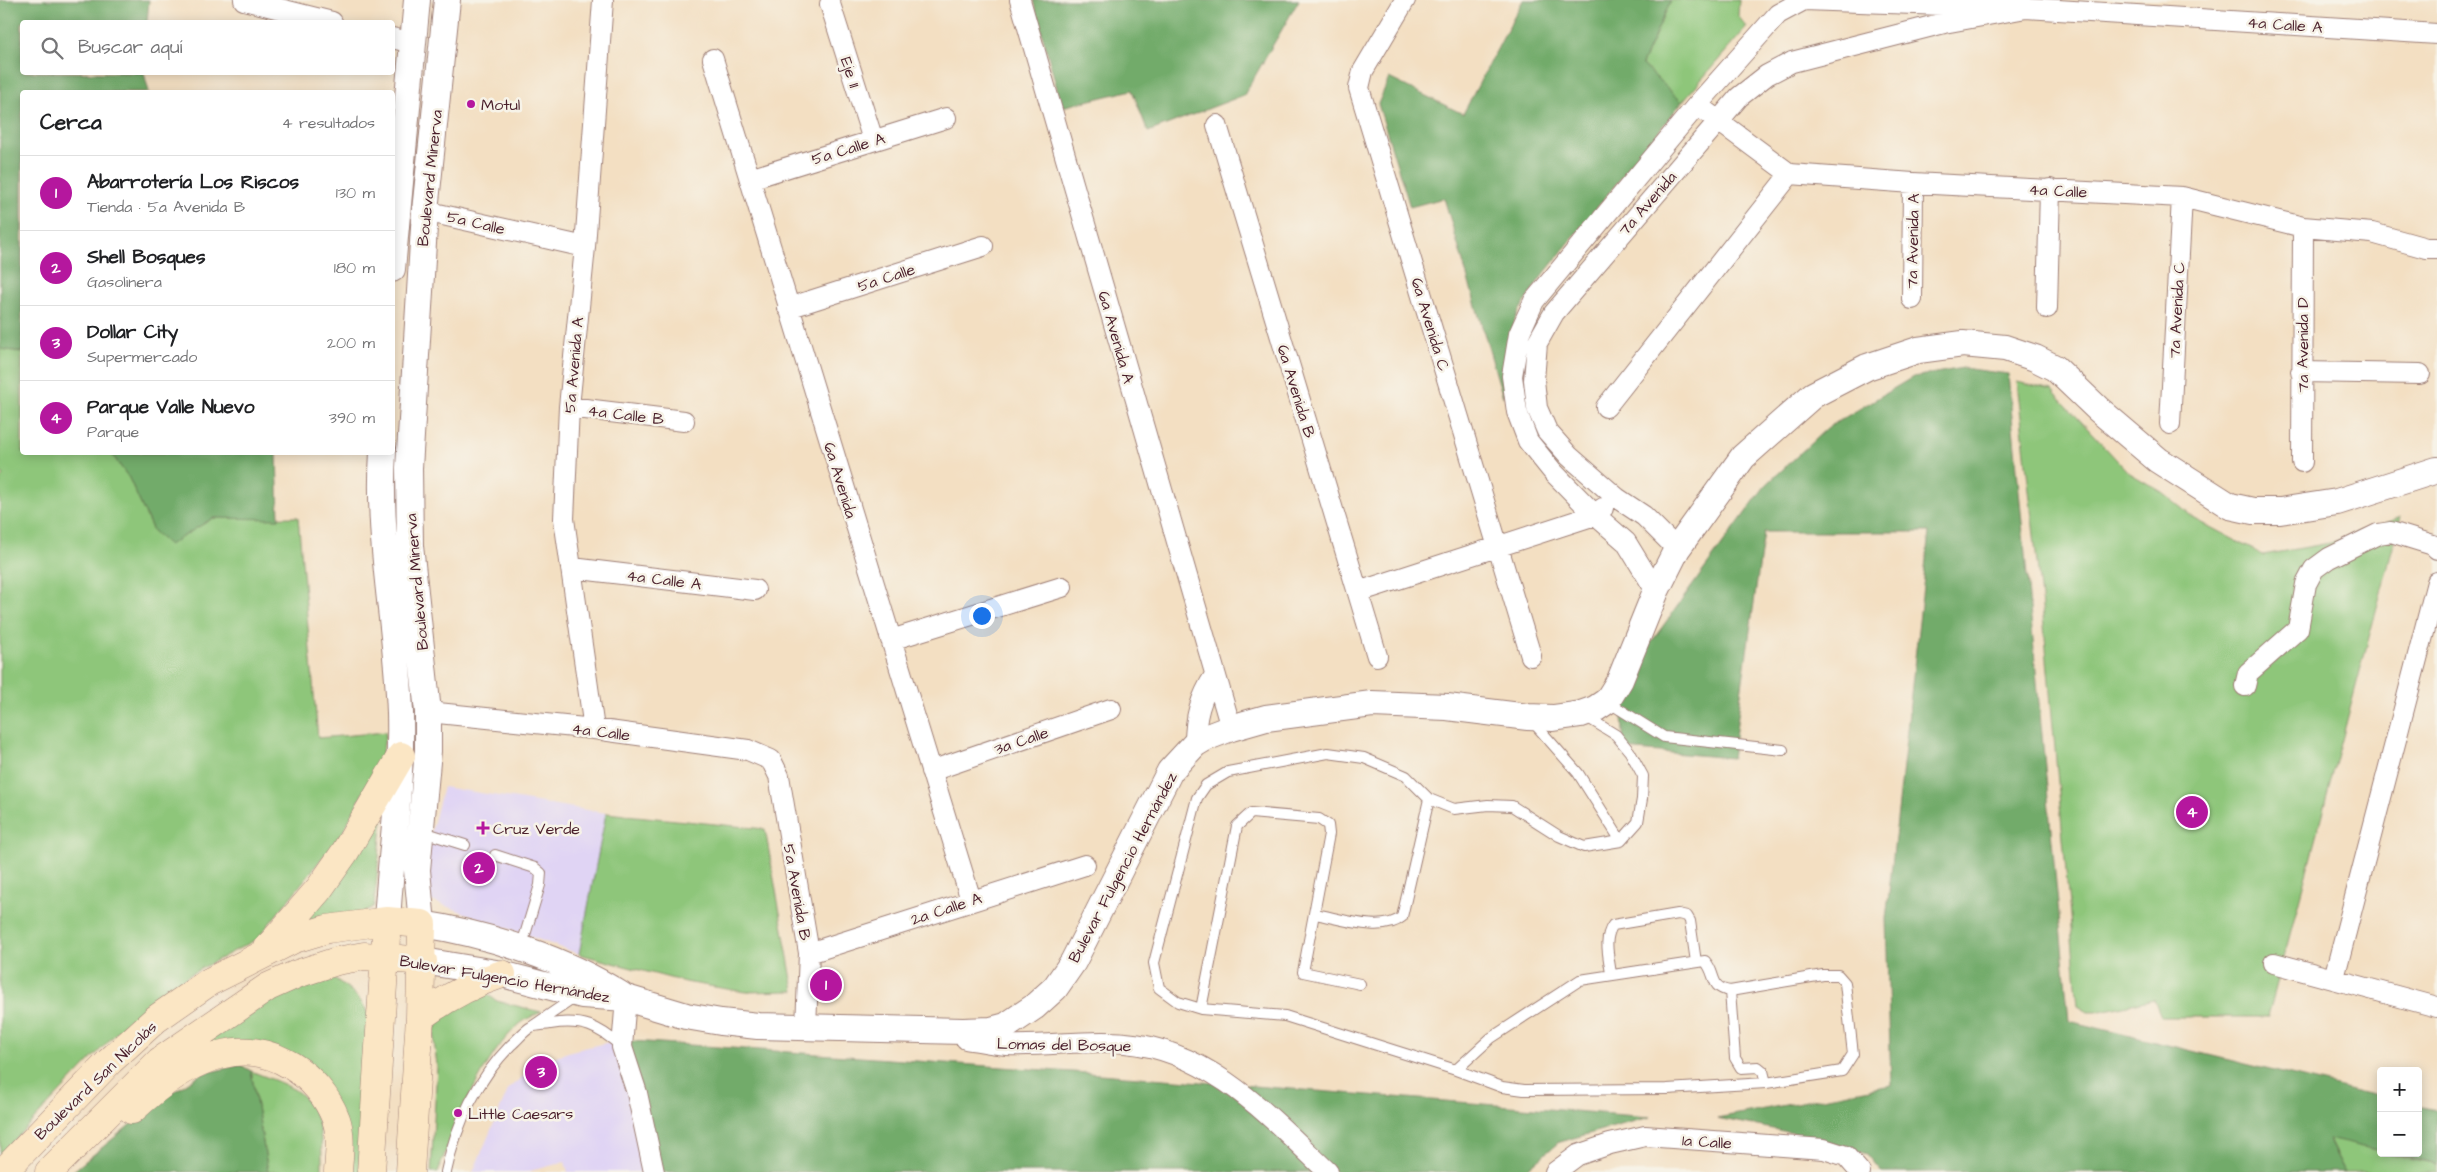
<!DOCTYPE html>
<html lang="es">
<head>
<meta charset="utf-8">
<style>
  :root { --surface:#fff; --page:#f2f2f2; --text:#202124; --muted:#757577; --line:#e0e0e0; --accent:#b5179e }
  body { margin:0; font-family:"Architects Daughter",sans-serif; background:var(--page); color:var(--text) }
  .controls { position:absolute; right:15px; bottom:15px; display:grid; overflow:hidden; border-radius:5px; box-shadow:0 2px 12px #0003 }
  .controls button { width:45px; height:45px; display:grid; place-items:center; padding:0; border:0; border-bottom:1px solid var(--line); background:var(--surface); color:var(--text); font:25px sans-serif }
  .you { position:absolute; left:981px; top:615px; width:18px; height:18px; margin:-12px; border:4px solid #fff; border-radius:50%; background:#1a73e8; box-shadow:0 0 0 8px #1a73e833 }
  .badge { display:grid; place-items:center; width:32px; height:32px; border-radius:50%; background:var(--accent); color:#fff; font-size:16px; font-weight:700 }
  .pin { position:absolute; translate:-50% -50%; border:2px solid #fff; box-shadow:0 1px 5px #0006 }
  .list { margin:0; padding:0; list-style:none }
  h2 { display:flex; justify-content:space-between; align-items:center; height:65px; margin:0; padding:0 20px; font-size:21px }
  h2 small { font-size:16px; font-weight:400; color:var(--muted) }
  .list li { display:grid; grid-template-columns:32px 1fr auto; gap:15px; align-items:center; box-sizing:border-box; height:75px; padding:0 20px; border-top:1px solid var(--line) }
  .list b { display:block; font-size:19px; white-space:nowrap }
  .list p { margin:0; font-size:16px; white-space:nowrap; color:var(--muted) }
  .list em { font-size:16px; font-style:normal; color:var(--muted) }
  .icon { flex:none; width:28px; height:28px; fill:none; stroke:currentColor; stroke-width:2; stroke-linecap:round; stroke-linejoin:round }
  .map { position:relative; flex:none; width:2437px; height:1172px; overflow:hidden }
  .search { position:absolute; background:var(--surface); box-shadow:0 2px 12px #0003; left:20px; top:20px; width:375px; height:55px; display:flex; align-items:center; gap:12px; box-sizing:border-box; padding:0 18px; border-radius:5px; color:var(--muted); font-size:19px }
  .panel { position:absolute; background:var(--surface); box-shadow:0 2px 12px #0003; left:20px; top:90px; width:375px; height:365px; border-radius:5px }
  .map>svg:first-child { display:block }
</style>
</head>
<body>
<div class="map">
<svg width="2437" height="1172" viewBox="0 0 2437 1172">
  <rect width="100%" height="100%" fill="#f7f3e8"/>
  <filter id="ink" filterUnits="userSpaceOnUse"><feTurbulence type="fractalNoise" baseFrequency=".02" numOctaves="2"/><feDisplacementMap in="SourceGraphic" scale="10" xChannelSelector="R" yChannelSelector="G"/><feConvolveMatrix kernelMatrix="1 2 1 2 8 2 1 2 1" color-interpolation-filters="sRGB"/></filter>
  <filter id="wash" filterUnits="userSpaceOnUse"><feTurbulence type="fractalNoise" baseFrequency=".0096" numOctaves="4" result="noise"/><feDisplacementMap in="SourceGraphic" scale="20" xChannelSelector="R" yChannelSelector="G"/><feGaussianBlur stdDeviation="1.12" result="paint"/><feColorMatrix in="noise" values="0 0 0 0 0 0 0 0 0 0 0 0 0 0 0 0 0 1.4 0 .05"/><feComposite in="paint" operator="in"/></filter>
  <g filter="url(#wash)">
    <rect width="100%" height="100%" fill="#f3dfc2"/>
    <path fill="#e0d4f4" d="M443,787L606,813L579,954L415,895Z
      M619,1040L650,1172H568L565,1162L526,1172H473L509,1088L541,1062L571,1051Z"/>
    <path fill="#8ec67a" stroke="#6c7252" d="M1671,0H1739L1738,16L1747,27L1682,102L1642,64Z
      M0,349L22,352V452L111,453L129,478L153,531L169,544L213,518L298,517L318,738L386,732L382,755L343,832L257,939L189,975L121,1028L0,1155V480L3,475L0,470Z
      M2017,382L2052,390L2128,472L2162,492L2195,519L2263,555L2330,543L2401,517L2268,1017H2161L2154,999L2097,1012H2088L2078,1006L2044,626Z
      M385,796L374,906L367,911L297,928Z
      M606,813L765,829L794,991L745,992L685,982L579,954Z
      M335,979C353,991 363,1000 371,1020L361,1172H344L345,1147L289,1059L181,1058L274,998L314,984Z
      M482,991L497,1001L541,1012C535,1015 526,1019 521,1023C484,1053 454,1128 438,1172H431L437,1066L434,1041L435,1028L445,1010Z
      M251,1071C265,1077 282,1082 295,1090C323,1109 322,1142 322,1172H268Z
      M2328,1138L2381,1151V1153L2437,1165V1172H2345Z"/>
    <path fill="#72ab6a" stroke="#5e654a" d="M0,0H149L147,22H22V72L144,73L149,92H22V352L0,349Z
      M1033,0H1299L1244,95L1148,132L1132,90L1062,107Z
      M1523,0H1671L1642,64L1682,102L1539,280L1516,316L1506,355L1503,397L1444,198L1410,207L1378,104L1389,78L1463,114Z
      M1963,368L2008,374L2069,1021L2381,1097V1151L2328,1139L2345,1172H1882L1867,1154L1808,1136L1717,1118L1891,1085L1886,919L1929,532H1764L1732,758L1624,749L1622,716L1644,652L1765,486L1827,428L1913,377Z
      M111,453H272L277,454L279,519L213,518L169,545L153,531L129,478Z
      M619,1040L1087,1073L1650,1117L1559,1142L1524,1172H650Z
      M241,1065L251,1071L268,1172H72L158,1102L201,1074Z
      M2418,1106L2437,1110V1165L2389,1153H2418Z"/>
  </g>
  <g filter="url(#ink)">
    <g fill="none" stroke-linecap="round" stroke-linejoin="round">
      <g stroke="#9e7f76" stroke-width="12">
        <path id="service" d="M1608,702L1664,737L1783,750
          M1533,722L1578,773L1621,841
          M420,831L465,845
          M495,855L535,868L541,873L540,885L521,948
          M1315,914C1339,918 1382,934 1402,917L1429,799
          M1611,974C1609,957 1603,939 1613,925L1678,914L1687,916L1690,921L1696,962
          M1730,991L1735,1058L1741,1068L1758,1067L1763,1071L1766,1083
          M1201,1009L1237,826L1251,813L1319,819L1328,825L1329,834L1303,972L1360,984
          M533,1026L574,998
          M1456,1070L1502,1087L1524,1090L1667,1089L1766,1083L1842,1071L1853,1054L1845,983L1838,975H1823L1730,991C1709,988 1717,974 1705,961L1580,980L1491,1038L1456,1070L1285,1016L1201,1009L1178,1002L1159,988L1154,963L1197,798L1206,785L1228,772L1328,753L1364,758L1406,776L1429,799L1454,809L1488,805L1512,806L1559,836L1584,847L1621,841L1638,822L1642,799L1643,776L1630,752L1616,735L1585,716
          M446,1172C456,1124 476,1081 511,1045C517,1040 524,1031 531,1027C536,1025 544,1025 550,1024C583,1019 598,1026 622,1047"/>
      </g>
      <g stroke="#9e7f76" stroke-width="22">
        <path id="minor" d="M244,0L332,22
          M1020,0L1231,728
          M1405,0L1363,71L1359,88L1531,656
          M1804,0L2026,8L2437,34
          M830,4L873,140
          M392,38L413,43
          M713,59L971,900
          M1697,105L1790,174L1913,183L2182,197L2303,227L2372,233L2426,248H2437
          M1217,125L1377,656
          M750,179L946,118
          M425,211L585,247
          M1912,299L1913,183
          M788,308L983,246
          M2047,308L2050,189
          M2301,372L2420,374
          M569,407L684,421
          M1606,407L1790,174
          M2170,424L2182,197
          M2302,462L2303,227
          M1677,549L1644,516L1617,498L1569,456L1547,431L1537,408L1534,380L1537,343L1554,313L1739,97L1767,75L1792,62L1944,23L2026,8
          M572,568L755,590
          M1656,591L1626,542L1595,515L1553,472L1528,441L1517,412L1512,376L1519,334L1534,301L1697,105L1778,14L1804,0
          M1358,592L1595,515L1603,508
          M891,640L1062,587
          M2245,686L2248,673L2298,629L2306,584L2314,569L2329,558L2378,534L2391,532L2433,545L2437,549
          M428,712L594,729L748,750L771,760L779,776L809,953L806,1027
          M594,729L564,519L569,407L585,247L603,0
          M1195,744C1195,717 1200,698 1215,675
          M931,771L1111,709
          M809,953L1085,865
          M2274,963L2437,1007
          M2334,978L2437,582
          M626,998L622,1047L637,1093L654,1172
          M966,1039C980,1041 994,1044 1007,1045C1046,1047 1086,1039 1125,1043C1210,1050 1270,1117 1328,1172
          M1555,1172L1578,1155L1610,1144L1645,1136L1824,1149L1846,1156L1860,1172"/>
      </g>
      <g stroke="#9e7f76" stroke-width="28">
        <path id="tertiary" d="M447,0L425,211L409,468L410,546L428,712V751L417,870L422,924C488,934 565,959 621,995
          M392,269L417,0
          M383,452C377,541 397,626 400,713C402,782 391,852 387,921
          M423,961L502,974L582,995L626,998L686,1016L721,1022L758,1026L963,1031L991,1030L1006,1026L1034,1007L1055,988L1073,962L1170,771L1195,744L1205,738L1231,728L1266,718L1372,704L1447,707L1528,717L1553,718L1581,714L1595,709L1607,701L1620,680L1656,591L1677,549L1743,457L1813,395L1867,367L1918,350L1963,344L2005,348L2035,358L2055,368L2098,409L2158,460L2230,506L2253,511H2280L2337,502L2437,470"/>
      </g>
      <g stroke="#9e7f76" stroke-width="29">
        <path id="secondary" d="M268,948L319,889L345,852L401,756
          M420,1017C446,998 471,984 502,974
          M132,1110C157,1086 189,1062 223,1054C271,1042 319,1075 336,1119C342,1136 339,1154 338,1172
          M3,1172L110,1061L156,1019L209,982L294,939L327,929L387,921L422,924L420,1017L410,1172
          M49,1172L160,1061L268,987L297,974L337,961L364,956L423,961
          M371,1172L386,938"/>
      </g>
      <use href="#service" stroke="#fff" stroke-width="10"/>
      <use href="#minor" stroke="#fff" stroke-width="20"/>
      <use href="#tertiary" stroke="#fff" stroke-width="26"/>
      <use href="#secondary" stroke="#fbe6c4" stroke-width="28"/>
    </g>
  </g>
  <g fill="#b5179e" stroke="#f7f3e8" stroke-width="2">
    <circle cx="471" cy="104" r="5"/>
    <path d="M480.5 820.5h5v5h5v5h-5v5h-5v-5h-5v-5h5z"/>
    <circle cx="458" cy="1113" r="5"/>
  </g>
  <g text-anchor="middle" stroke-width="5" stroke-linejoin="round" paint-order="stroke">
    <g font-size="16" fill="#4a1f2b" stroke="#f7f3e8">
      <text transform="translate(2285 24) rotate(4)" y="6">4a Calle A</text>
      <text transform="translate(851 72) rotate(72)" y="6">Eje 11</text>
      <text transform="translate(848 148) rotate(-17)" y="6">5a Calle A</text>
      <text transform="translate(429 178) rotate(-84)" y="6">Boulevard Minerva</text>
      <text transform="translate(2058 190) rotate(3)" y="6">4a Calle</text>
      <text transform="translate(1647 203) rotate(-49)" y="6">7a Avenida</text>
      <text transform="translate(476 222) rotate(13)" y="6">5a Calle</text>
      <text transform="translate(1912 241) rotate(-89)" y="6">7a Avenida A</text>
      <text transform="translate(886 277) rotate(-18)" y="6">5a Calle</text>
      <text transform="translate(2176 310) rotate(-87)" y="6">7a Avenida C</text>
      <text transform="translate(1431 324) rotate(73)" y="6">6a Avenida C</text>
      <text transform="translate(1117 337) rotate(74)" y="6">6a Avenida A</text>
      <text transform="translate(2302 345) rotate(-90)" y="6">7a Avenida D</text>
      <text transform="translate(573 365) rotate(-85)" y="6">5a Avenida A</text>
      <text transform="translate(1297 391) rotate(73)" y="6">6a Avenida B</text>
      <text transform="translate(626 414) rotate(7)" y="6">4a Calle B</text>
      <text transform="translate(841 480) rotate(73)" y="6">6a Avenida</text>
      <text transform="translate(664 579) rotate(7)" y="6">4a Calle A</text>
      <text transform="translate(416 582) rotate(-95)" y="6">Boulevard Minerva</text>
      <text transform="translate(601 731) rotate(7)" y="6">4a Calle</text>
      <text transform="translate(1021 740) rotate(-19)" y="6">3a Calle</text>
      <text transform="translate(1122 867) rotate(-62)" y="6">Bulevar Fulgencio Hernández</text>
      <text transform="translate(798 892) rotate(80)" y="6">5a Avenida B</text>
      <text transform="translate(946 908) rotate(-18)" y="6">2a Calle A</text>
      <text transform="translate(505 978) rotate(10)" y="6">Bulevar Fulgencio Hernández</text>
      <text transform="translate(1064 1044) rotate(1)" y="6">Lomas del Bosque</text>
      <text transform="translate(95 1080) rotate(-44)" y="6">Boulevard San Nicolás</text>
      <text transform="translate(1707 1141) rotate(4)" y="6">1a Calle</text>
    </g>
    <g font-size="16" fill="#4a1f2b" stroke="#f7f3e8" text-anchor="start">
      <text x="481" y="110">Motul</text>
      <text x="493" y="834">Cruz Verde</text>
      <text x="468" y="1119">Little Caesars</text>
    </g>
  </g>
</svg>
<div class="controls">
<button>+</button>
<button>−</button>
</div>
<div class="you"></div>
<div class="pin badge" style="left:826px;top:985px">1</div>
<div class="pin badge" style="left:479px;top:868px">2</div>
<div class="pin badge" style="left:541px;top:1072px">3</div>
<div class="pin badge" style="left:2192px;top:812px">4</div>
<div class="search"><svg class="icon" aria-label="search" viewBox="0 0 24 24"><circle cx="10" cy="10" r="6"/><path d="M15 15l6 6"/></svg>Buscar aquí</div>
<section class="panel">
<h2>Cerca<small>4 resultados</small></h2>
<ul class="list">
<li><span class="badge">1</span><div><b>Abarrotería Los Riscos</b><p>Tienda · 5a Avenida B</p></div><em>130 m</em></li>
<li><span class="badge">2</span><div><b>Shell Bosques</b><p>Gasolinera</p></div><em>180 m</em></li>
<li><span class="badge">3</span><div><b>Dollar City</b><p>Supermercado</p></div><em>200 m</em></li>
<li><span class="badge">4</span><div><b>Parque Valle Nuevo</b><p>Parque</p></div><em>390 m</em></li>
</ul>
</section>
</div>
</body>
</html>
